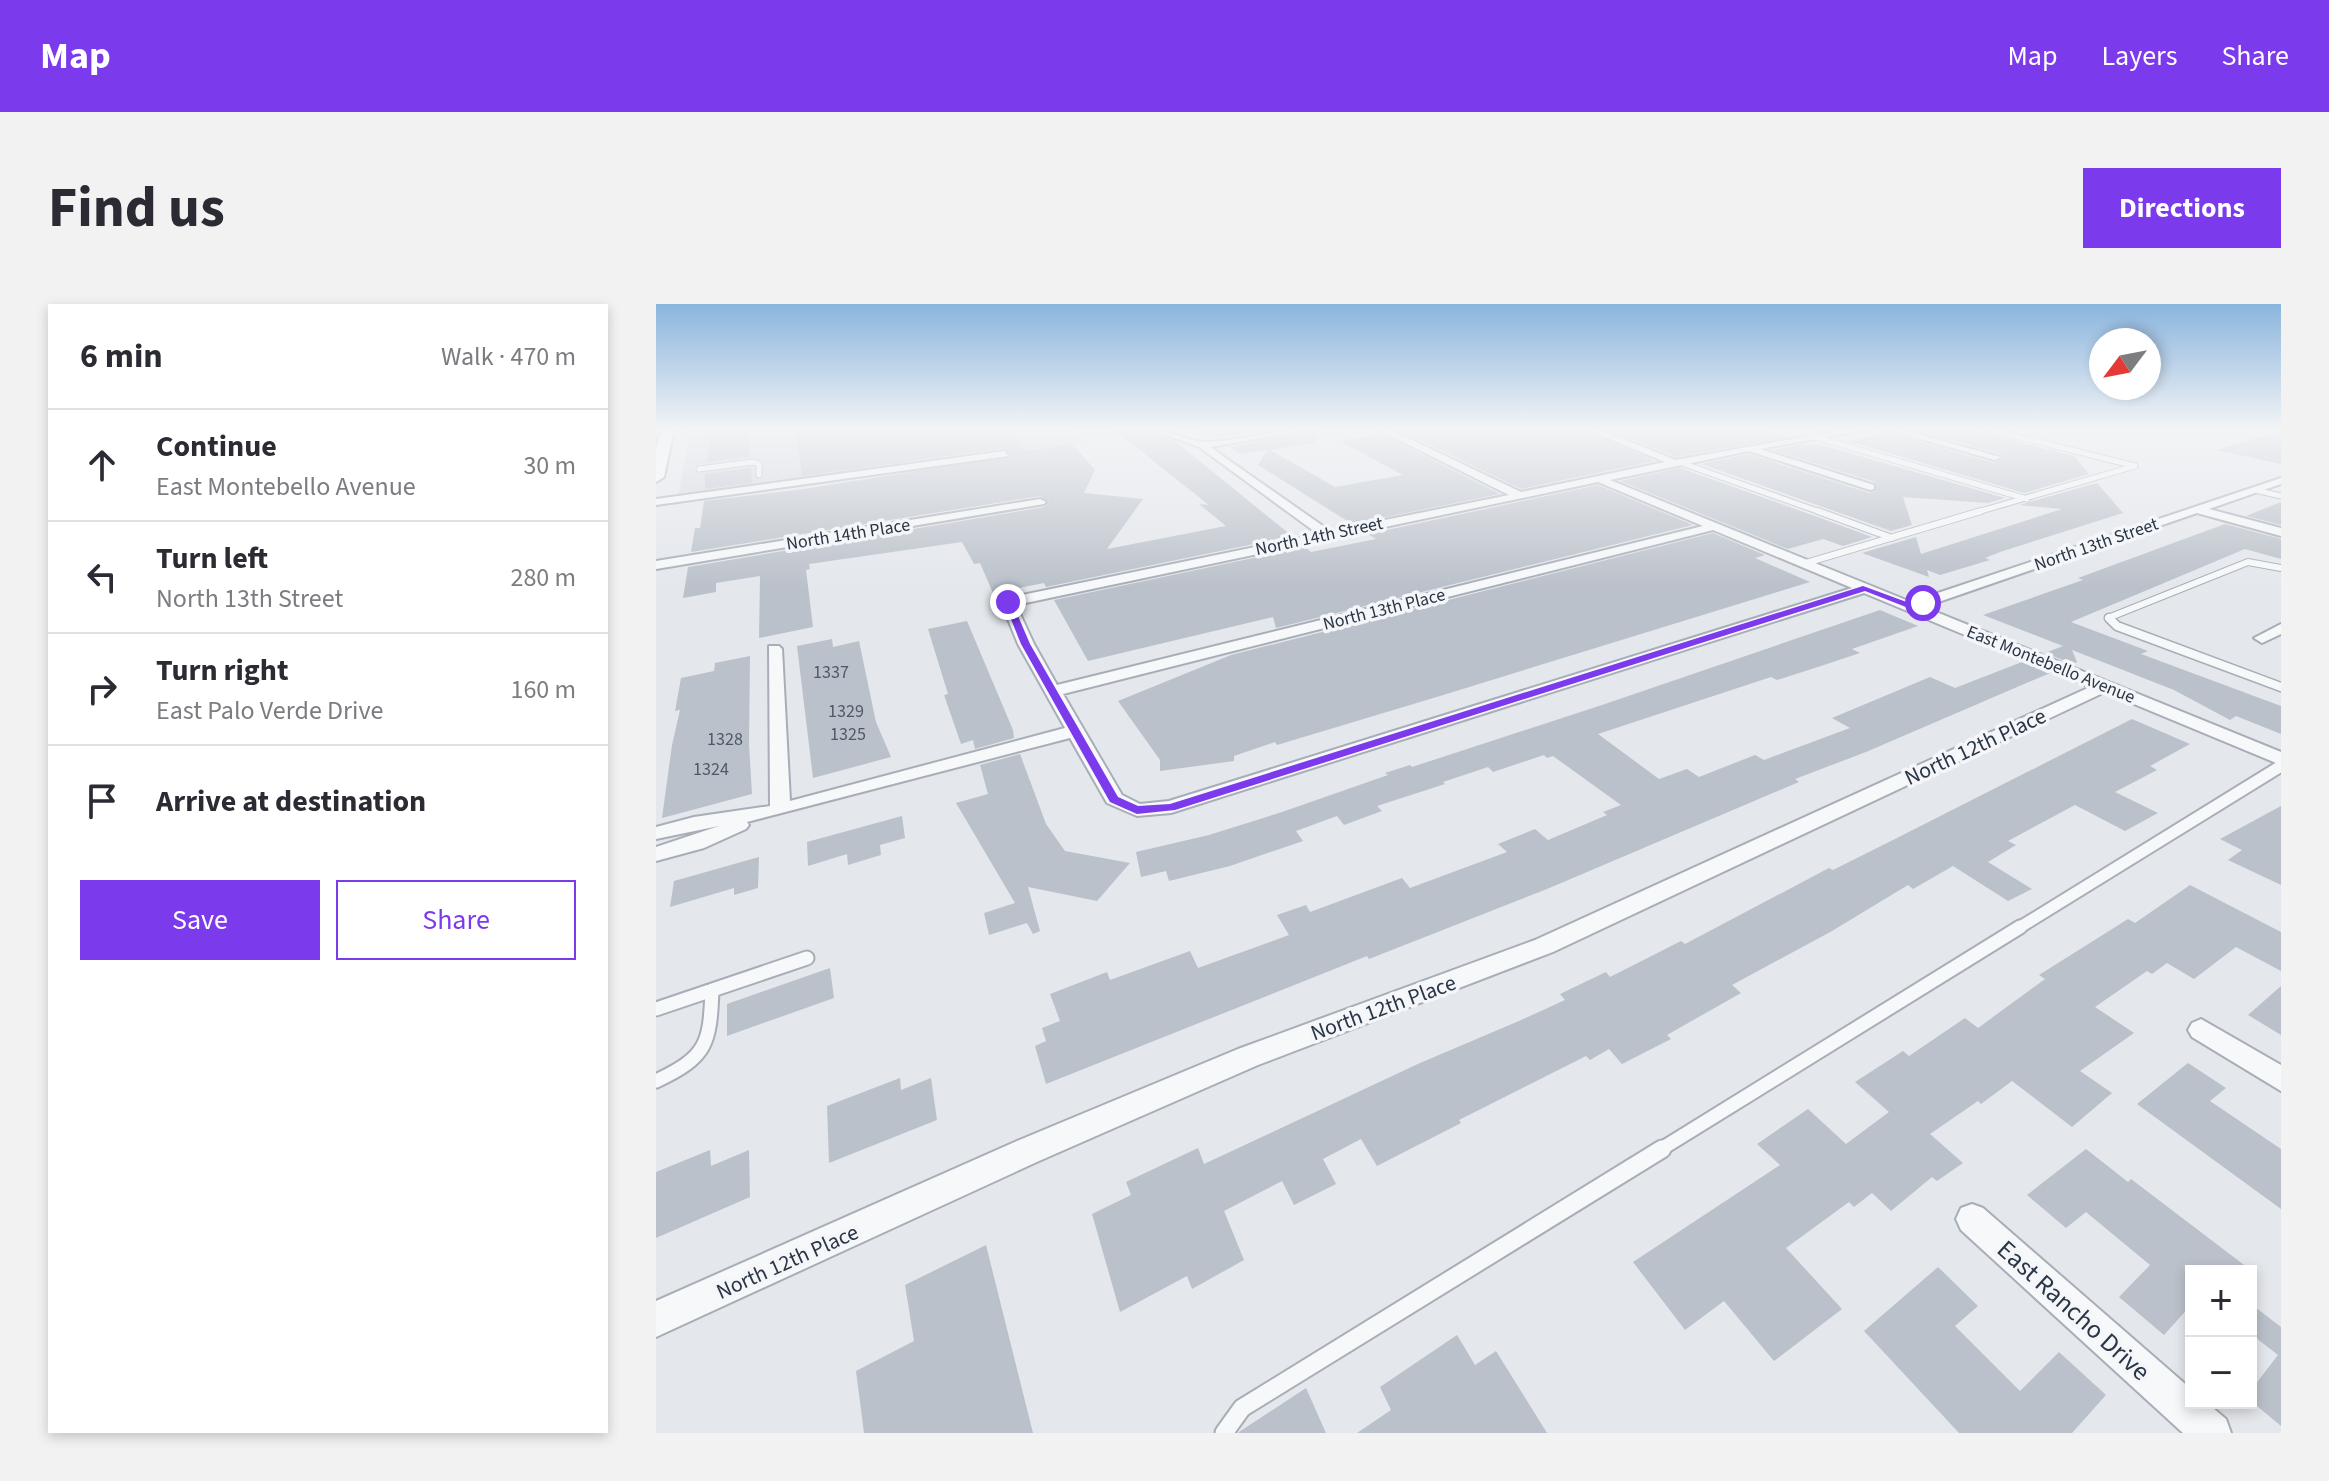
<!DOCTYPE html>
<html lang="en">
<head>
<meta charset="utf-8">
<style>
  :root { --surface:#fff; --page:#f2f2f3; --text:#2b2b33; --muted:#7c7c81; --line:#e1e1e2; --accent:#7c3aed }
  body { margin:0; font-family:"Source Sans 3",sans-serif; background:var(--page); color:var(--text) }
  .controls { position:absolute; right:24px; bottom:24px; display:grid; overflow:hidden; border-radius:0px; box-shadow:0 4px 12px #0003 }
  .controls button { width:72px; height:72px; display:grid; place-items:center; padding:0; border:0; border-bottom:2px solid var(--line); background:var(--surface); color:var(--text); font:40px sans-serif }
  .compass { position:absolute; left:1433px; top:24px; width:72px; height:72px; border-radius:50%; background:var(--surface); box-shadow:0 4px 12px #0003; rotate:238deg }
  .stop { position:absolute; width:24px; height:24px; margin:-18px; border:6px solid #7c3aed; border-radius:50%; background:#fff }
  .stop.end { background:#7c3aed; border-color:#fff; box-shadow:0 2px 8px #0008 }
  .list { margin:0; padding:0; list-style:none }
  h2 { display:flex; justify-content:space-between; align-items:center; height:104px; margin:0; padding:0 32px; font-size:34px }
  h2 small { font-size:26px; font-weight:400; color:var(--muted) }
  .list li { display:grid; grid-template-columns:52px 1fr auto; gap:24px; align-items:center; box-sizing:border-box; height:112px; padding:0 32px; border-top:2px solid var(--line) }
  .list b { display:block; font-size:30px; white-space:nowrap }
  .list p { margin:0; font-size:26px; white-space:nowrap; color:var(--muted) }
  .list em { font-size:26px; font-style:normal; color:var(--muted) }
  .actions { display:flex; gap:16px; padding:24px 32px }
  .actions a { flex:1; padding:18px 0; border:2px solid var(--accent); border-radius:0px; text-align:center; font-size:28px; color:var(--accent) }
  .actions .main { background:var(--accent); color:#fff }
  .icon { flex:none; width:44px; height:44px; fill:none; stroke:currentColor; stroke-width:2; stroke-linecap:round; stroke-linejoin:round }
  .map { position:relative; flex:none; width:1625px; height:1129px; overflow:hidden; border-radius:0px }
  header { display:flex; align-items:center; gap:48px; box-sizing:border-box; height:112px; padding:0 40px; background:var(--accent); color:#fff }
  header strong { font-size:38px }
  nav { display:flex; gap:44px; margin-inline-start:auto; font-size:28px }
  .intro { display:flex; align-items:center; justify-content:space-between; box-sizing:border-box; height:192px; padding:0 48px }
  h1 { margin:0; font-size:56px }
  .button { padding:20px 36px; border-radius:0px; background:var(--accent); color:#fff; font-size:28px; font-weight:700 }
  main { display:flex; gap:48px; padding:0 48px }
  aside { flex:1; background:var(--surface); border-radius:0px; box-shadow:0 4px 12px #0003 }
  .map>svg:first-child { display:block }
</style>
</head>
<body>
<header>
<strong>Map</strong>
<nav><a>Map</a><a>Layers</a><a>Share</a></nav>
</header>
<div class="intro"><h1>Find us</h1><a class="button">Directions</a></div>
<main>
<aside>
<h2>6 min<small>Walk · 470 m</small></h2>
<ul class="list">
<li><svg class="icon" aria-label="ahead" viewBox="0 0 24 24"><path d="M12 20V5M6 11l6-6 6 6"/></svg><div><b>Continue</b><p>East Montebello Avenue</p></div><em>30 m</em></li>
<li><svg class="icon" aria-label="left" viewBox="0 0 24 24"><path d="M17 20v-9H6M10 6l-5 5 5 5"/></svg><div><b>Turn left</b><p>North 13th Street</p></div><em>280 m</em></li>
<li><svg class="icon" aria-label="right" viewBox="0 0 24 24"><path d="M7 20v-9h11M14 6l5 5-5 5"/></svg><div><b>Turn right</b><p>East Palo Verde Drive</p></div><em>160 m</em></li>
<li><svg class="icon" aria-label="arrive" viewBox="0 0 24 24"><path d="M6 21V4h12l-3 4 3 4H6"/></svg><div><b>Arrive at destination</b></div></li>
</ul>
<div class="actions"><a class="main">Save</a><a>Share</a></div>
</aside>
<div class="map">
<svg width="1625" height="1129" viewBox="0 0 1625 1129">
  <rect width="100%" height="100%" fill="#e4e7ec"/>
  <path fill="#d2d7de" d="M35,125H417L430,138L21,198Z"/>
  <path fill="#bbc1ca" d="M55,125H93L94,153L51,158Z
    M139,125H352L369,147L416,140L439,166L428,189L487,195L451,245L570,222L543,200L553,201L457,125H491L520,138L636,232L390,283L388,279L337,289L324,259L318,260L306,238L153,260L154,265L150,266L157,323L103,334L104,272L60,279V288L27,294L32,263L388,203L393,198L384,192L35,248L39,224H44L48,197L148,185L355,152L349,144L146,172Z
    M545,125H620L560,134Z
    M759,125H926L999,157L865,185L745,127Z
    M951,125H1100L1127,134L1020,153Z
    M1256,125H1304L1342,133L1418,152L1433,170L1368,189L1192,137L1231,129L1338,159L1347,154L1345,150Z
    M660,127V138L614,146L679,183L747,171L684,137L725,130L844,190L696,220L602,161L611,146L585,150L573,143Z
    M1625,127V160L1560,146Z
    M1148,140L1169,142L1349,194L1332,199L1247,193L1256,221L1235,227L1045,160L1093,150L1213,189L1220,187L1219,178L1116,146Z
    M95,164L96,179L49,185V170Z
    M1024,164L1159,212L1216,233L1187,242L1167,235L1132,245L964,177Z
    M1441,179L1467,209L1344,248L1329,254L1334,256L1284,271L1271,266L1273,273L1206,249L1260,233L1265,250L1406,205L1363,201Z
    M942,181L1037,221L620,324L617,313L432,357L398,296L649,243L655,248L720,235L712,230Z
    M1625,198V221L1590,212Z
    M1569,220L1625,235V255L1589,245L1415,318L1492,347L1485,350L1625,402V430L1580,412L1574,416L1518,386L1416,346L1421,358L1417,360L1389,349L1407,342L1327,311L1427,276L1422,274Z
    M1057,229L1109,251L1099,254L1154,278L784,392L621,441L619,438L578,452V457L504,467V456L462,397L575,351Z
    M1224,306L1262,322L1196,345L1204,349L1162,363L1121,376L1115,373L942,430L1003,475L1031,465L1043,473L1099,451L1108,456L1194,424L1176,414L1274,373L1299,384L1366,358L1394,369L1210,448L1139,475L1143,478L891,585L713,655L711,652L390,780L379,742L390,737L386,724L404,717L394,690L451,668L454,676L534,647L542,664L633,631L621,611L650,601L654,608L746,574L754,584L851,548L842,540L879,525L892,536L951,511L947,508L965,501L897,452L891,454L888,451L837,468L832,463L787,478L789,480L721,502L726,507L688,521L681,512L640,527L647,537L574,562L513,577L510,567L485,573L480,548L553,531L626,508L732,471L729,469L754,461L756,463L946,401Z
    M311,317L357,426L358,434L319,445L317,436L305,440L288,391L292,390L272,325Z
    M176,335L177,343L203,337L220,418L235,453L157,474L141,342Z
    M94,352L93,440L96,490L6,514L16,441L24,406L19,407L25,374L58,367L59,359Z
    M1476,415L1534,440L1494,462L1501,466L1459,488L1502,509L1469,527L1419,501L1352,537L1360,541L1332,558L1376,585L1352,597L1297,562L1257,585L1252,581L1176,627L1076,681L1085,689L1011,731L1015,735L966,760L953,745L934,756L930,752L803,816L805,819L721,862L705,835L667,855L680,880L638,901L626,877L568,907L588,956L536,985L531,972L464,1008L436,910L475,891L470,878L542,844L548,860L764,759L863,717L909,696L904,690L950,668L954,673L1025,637L1029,640L1173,564L1177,566L1237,536Z
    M364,450L390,520L409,547L474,559L441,597L372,583L384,627L377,630L371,619L333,631L328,609L359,599L300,499L332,490L324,461Z
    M1625,502V581L1572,556L1586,546L1564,535Z
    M246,512L249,534L224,541L225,551L192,561L191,550L152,562L151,538Z
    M103,553L102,584L78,591V584L14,603L18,577Z
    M1534,581L1625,628V667L1580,643L1538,675L1511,659L1496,670L1491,667L1439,703L1478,729L1424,767L1456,789L1416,823L1356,777L1325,800L1322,797L1274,830L1307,859L1281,877L1276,873L1235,907L1216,889L1198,903L1193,898L1130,944L1186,1005L1118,1057L1068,997L1029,1026L977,958L1124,861L1101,840L1152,805L1190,840L1233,808L1199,778L1247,747L1253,752L1309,714L1322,724L1389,675L1383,671L1472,615L1479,619Z
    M174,664L178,694L71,732V700Z
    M1625,682V731L1592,711Z
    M1532,759L1570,784L1554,797L1625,845V905L1481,800Z
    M244,774L245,786L275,774L281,816L173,859L171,802Z
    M1430,845L1472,878L1475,875L1596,967H1535V1001L1508,1031L1463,993L1494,961L1430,908L1410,924L1371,891Z
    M54,846L55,862L93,846L94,893L0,934V868Z
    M330,941L377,1129H208L200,1067L258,1037L249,981Z
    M1282,963L1322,1002L1299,1022L1364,1087L1403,1048L1450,1091L1416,1129H1303L1208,1027Z
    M1595,1000L1625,1023V1122L1595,1097V1086L1622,1051L1595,1030Z
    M801,1031L819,1061L840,1047L891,1129H701L735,1106L724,1083Z
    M650,1084L670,1129H582L583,1128Z"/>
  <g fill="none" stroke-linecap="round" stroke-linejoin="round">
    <g stroke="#a8aeb7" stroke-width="7">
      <path id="service-far5" d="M1156,132L1371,195
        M1023,158L1167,209
        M43,165L97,158L103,160V171
        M1599,186L1625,192
        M1318,209L1479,162L1332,125"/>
    </g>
    <g stroke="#a8aeb7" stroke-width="8">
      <path id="service-far4" d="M1162,207L1236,234
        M1150,259L1325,207
        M1454,316L1452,314L1592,258L1625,264"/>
    </g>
    <g stroke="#a8aeb7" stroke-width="11">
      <path id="service-far3" d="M1453,314L1461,322L1625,383"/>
    </g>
    <g stroke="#a8aeb7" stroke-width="15">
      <path id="service-far2" d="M1361,625L1625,462"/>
    </g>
    <g stroke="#a8aeb7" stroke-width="17">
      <path id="service-far1" d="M0,705L151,654
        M0,777C51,753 54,740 56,686
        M1002,847L1364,623"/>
    </g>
    <g stroke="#a8aeb7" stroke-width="21">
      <path id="service" d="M568,1129L586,1104L1006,845"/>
    </g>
    <g stroke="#a8aeb7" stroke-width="4">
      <path id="minor" d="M494,125C513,125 531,138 550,138C586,137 621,125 658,125L554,143L674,227L853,191L721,125H733L865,188L1009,158L929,125H942L1020,156L1191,125H1214L1104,145L1218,181V185L1214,186L1093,147L954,176L1255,298L1625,174V180L1553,205L1625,224V232L1541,209L1268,303L1625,448V461L1449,388L897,648L602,761L383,857L0,1033V997L361,837L582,745L879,636L1434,383L1208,289L515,509L481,512L451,499L414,434L91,518L93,521L90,525L48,544L0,557V543L63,522L0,535V523L38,513L114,502L113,342H123L126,345L134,497L409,424L362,340L345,298L347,295L662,230L543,143ZM942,178L1047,222L401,381L378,340L360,301ZM1057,226L1196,284L513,497L484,500L466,491L407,390Z
        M1228,125H1244L1344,153L1339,156Z
        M349,147L352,152L0,201V195Z
        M384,195L390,198L388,200L0,265V257Z
        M1625,320V330L1606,339L1598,334Z
        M1545,715L1625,761V787L1536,733L1532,726L1536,719Z
        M1316,900L1327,904L1535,1085V1099H1551L1570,1115L1575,1129H1527L1305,926L1300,915L1305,904Z"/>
    </g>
    <g stroke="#a8aeb7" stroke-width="4">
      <path id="secondary" d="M5,125H18L8,173L0,178V145Z"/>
    </g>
    <use href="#service-far5" stroke="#f7f8fa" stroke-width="5"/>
    <use href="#service-far4" stroke="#f7f8fa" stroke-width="6"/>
    <use href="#service-far3" stroke="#f7f8fa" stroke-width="8"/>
    <use href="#service-far2" stroke="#f7f8fa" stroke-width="11"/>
    <use href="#service-far1" stroke="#f7f8fa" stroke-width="13"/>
    <use href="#service" stroke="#f7f8fa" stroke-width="17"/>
    <use href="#minor" fill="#f7f8fa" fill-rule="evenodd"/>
    <use href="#secondary" fill="#fff" fill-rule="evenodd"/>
  </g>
  <linearGradient id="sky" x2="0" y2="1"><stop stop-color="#8ab5dd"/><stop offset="0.44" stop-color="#f3f4f6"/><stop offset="1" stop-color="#f3f4f6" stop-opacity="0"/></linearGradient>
  <rect width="1625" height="283" fill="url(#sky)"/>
  <path fill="#7c3aed" d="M1207,282L1256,300L1267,296L1271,299L1255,305L1209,287L519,506L481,510L454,498L365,340L348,298L352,296L356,298L374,340L462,493L482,502L514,500Z"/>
  <g text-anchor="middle" stroke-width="7" stroke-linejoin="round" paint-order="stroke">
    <g font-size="18" fill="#2a3645" stroke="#f4f6f9">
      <text transform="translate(192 230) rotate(-9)" y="6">North 14th Place</text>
      <text transform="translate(663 232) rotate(-12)" y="6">North 14th Street</text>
      <text transform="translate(1440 240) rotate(-19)" y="6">North 13th Street</text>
      <text transform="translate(728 305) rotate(-14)" y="6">North 13th Place</text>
      <text transform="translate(1395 360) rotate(22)" y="6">East Montebello Avenue</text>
    </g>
    <g font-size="18" fill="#4e5966">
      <text x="175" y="374">1337</text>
      <text x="190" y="413">1329</text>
      <text x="192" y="436">1325</text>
      <text x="69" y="441">1328</text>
      <text x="55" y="471">1324</text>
    </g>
    <g font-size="22" fill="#2a3645" stroke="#f4f6f9">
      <text transform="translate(1319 442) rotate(-25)" y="8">North 12th Place</text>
      <text transform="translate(727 703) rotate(-20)" y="8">North 12th Place</text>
      <text transform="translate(131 957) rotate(-24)" y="8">North 12th Place</text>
    </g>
    <g font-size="26" fill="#2a3645" stroke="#f4f6f9">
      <text transform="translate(1418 1006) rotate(42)" y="9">East Rancho Drive</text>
    </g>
  </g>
</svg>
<div class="controls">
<button>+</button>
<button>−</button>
</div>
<svg class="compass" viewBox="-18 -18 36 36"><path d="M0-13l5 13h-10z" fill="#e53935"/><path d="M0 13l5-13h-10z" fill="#7c7c81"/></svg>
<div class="stop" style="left:1267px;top:299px"></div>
<div class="stop end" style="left:352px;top:298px"></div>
</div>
</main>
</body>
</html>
